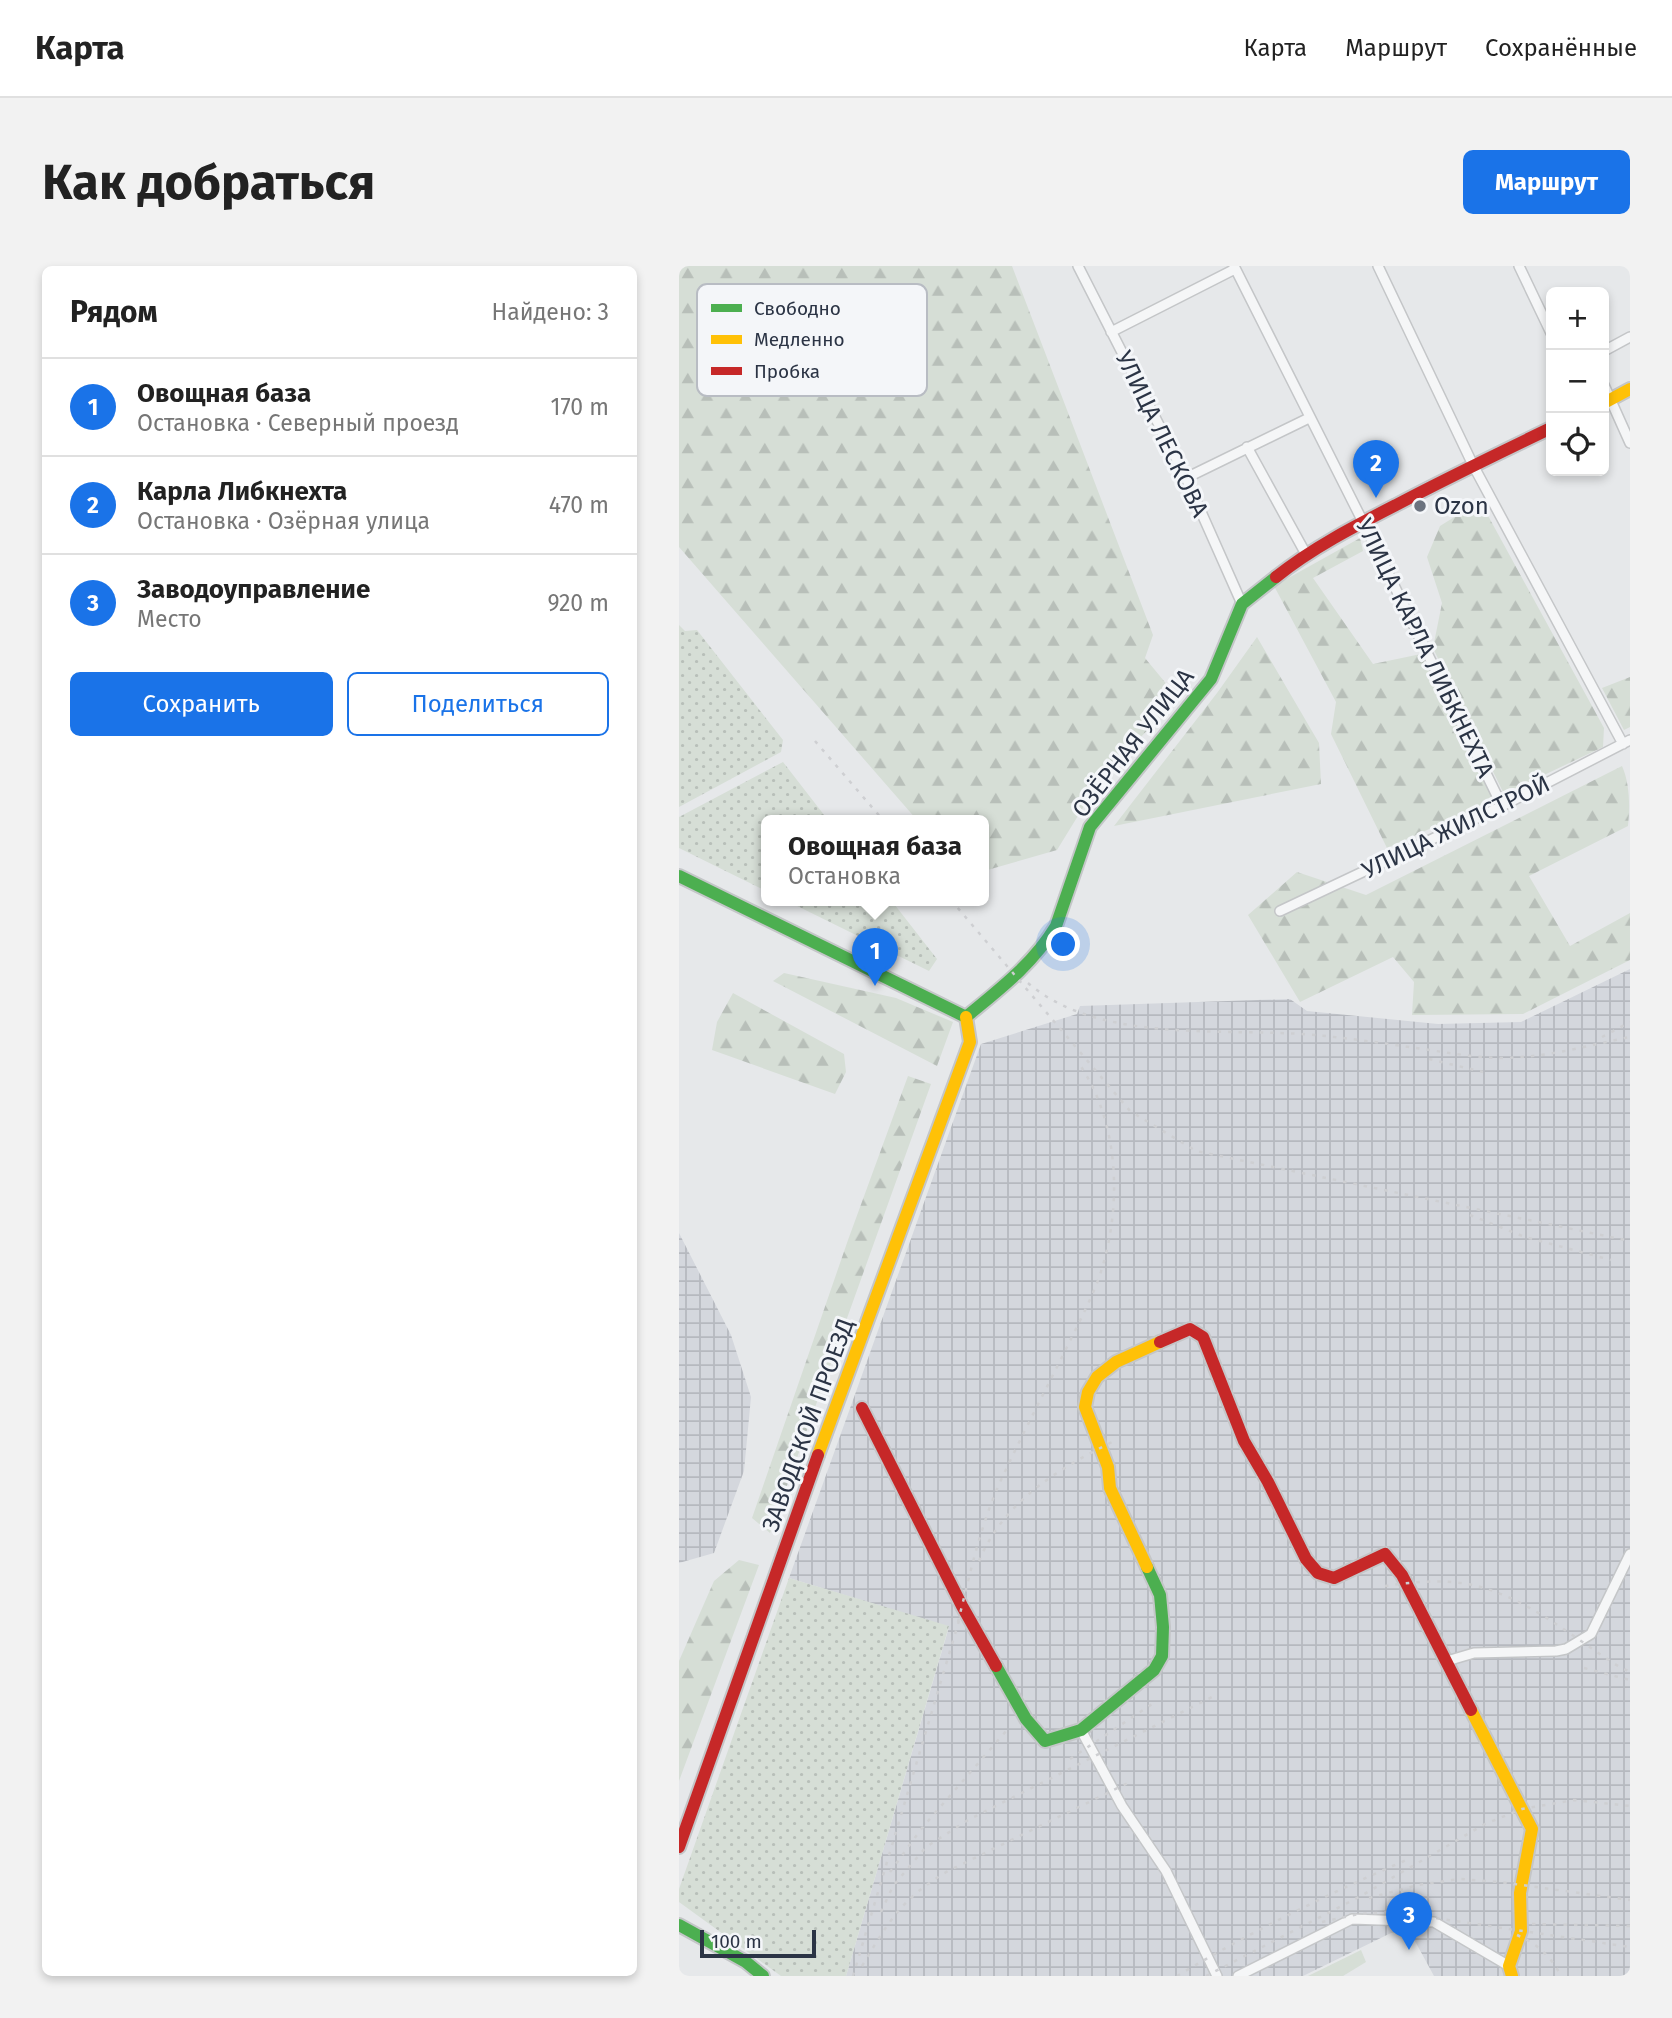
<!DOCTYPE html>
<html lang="ru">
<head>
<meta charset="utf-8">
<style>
  :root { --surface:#fff; --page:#f2f2f2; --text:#222; --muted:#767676; --line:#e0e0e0; --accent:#1a73e8 }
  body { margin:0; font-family:"Fira Sans",sans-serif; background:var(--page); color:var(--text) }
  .controls { position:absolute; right:21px; top:21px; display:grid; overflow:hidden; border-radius:10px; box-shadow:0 4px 10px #0003 }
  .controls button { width:63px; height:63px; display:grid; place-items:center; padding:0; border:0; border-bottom:2px solid var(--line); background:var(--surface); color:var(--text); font:35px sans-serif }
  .scale { position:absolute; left:21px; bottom:18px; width:116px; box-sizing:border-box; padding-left:7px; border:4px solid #2b3445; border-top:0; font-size:19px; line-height:24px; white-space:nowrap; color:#2b3445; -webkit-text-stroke:5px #f4f6f9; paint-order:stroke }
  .you { position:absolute; left:385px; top:679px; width:24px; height:24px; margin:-18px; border:5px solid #fff; border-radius:50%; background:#1a73e8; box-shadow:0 0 0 10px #1a73e833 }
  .badge { display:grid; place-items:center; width:46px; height:46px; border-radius:50%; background:var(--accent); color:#fff; font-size:23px; font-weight:700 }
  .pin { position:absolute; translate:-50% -58px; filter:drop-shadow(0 2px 4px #0008) }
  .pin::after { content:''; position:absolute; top:37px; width:24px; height:21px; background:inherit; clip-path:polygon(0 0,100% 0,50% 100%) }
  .popup { position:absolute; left:82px; top:549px; width:228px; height:91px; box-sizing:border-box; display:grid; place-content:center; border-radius:10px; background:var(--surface); filter:drop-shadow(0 2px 5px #0005); font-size:23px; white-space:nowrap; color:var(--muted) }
  .popup b { font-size:26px; color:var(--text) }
  .popup::after { content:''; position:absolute; left:50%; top:100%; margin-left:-14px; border:14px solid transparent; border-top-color:var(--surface) }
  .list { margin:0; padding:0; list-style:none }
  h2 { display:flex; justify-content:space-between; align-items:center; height:91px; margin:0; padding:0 28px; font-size:30px }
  h2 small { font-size:23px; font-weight:400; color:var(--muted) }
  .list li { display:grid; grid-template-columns:46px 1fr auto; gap:21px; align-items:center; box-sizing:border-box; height:98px; padding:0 28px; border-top:2px solid var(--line) }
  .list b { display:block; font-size:26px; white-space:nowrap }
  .list p { margin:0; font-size:23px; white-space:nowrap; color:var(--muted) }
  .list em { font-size:23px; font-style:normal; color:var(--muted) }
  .actions { display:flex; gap:14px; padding:21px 28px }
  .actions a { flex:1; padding:16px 0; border:2px solid var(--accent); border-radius:10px; text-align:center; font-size:24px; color:var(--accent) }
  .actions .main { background:var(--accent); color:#fff }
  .icon { flex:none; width:38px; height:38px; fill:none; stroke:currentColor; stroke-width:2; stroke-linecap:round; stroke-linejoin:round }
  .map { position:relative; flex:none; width:951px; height:1710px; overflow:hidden; border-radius:10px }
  header { display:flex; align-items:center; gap:42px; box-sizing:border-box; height:98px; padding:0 35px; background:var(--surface); border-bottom:2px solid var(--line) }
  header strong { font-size:33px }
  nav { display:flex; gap:38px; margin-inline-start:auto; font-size:24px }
  .intro { display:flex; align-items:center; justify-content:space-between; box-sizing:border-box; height:168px; padding:0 42px }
  h1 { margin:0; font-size:49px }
  .button { padding:18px 32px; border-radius:10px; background:var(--accent); color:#fff; font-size:24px; font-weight:700 }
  main { display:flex; gap:42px; padding:0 42px }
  aside { flex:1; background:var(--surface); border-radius:10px; box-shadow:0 4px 10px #0003 }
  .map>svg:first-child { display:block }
</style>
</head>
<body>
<header>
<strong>Карта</strong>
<nav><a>Карта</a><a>Маршрут</a><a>Сохранённые</a></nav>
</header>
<div class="intro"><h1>Как добраться</h1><a class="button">Маршрут</a></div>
<main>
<aside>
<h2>Рядом<small>Найдено: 3</small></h2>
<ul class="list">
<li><span class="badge">1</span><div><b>Овощная база</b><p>Остановка · Северный проезд</p></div><em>170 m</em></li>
<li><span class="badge">2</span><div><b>Карла Либкнехта</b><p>Остановка · Озёрная улица</p></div><em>470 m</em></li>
<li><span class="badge">3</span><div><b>Заводоуправление</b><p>Место</p></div><em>920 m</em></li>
</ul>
<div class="actions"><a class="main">Сохранить</a><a>Поделиться</a></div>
</aside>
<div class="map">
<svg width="951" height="1710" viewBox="0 0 951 1710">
  <defs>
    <pattern id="industrial-grid" width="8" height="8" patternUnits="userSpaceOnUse" patternTransform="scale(1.75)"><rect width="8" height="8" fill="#d4d7dd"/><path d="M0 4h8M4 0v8" fill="none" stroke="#b6b9bf"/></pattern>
    <pattern id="forest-firs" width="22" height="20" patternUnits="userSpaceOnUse" patternTransform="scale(1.75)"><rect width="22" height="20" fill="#d6ded6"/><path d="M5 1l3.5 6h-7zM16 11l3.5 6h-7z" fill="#b8bfb9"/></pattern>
    <pattern id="park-dots" width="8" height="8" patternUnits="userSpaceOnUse" patternTransform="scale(1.75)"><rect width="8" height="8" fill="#d6ded6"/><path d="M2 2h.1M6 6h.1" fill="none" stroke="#b8bfb9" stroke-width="1.8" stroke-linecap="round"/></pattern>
  </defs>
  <rect width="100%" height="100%" fill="#e6e8ea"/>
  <path fill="url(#industrial-grid)" d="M951,703V1710H755L731,1666L712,1667L624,1710H167L270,1361L110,1312L302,778L398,748L401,740L611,733L628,745L759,758L842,756Z
    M0,967L52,1069L72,1131L65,1205L35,1287L0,1297Z"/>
  <path fill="#d6ded6" d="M682,1684L687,1696L664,1710H629Z"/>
  <path fill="url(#forest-firs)" d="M0,0H333L474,369L466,392L499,432L421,514L378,584L305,605L304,554H238L0,281Z
    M801,235L925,462L924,481L825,528L754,382L763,337L748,291L761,260Z
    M681,272L684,285L634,312L694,398L742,388L815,534L708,582L652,468L657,436L595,320Z
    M578,371L640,477L642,518L435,560L538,427Z
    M951,411V461L945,464L923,422Z
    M943,500C951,518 951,541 949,560L850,610L891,680L951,647V694L844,748L733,749L735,716L714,691L621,736L569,649L618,606L687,629Z
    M105,707L217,732L274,756L258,800L94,715Z
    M54,727L165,788L167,806L156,828L33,784L38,756Z
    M229,810L252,818L91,1267L73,1252L169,974Z
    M60,1294L80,1299L0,1515V1395L35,1315Z"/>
  <path fill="url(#park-dots)" d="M0,359L6,365L18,364L104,474L102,486L0,541Z
    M104,496L149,554H88L87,625L0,582V551Z
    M106,634H212L258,693L250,705Z
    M110,1312L270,1360L167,1710H102L0,1636V1623Z"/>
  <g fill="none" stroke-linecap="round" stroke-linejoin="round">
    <g stroke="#c4c6c8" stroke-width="12">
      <path id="street" d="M399,0L507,212L563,338
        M555,0L684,256L823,540
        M699,0L794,199L944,478
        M840,0L872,67
        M432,66L556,3
        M925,85L951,71
        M925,119L951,177
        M568,181L628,290
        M507,212L630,152
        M601,645L823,540L951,474
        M768,1395L795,1387L877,1385L887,1383L912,1368L951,1288
        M402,1464L443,1540L487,1605L538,1710
        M559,1710L673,1653L755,1656L830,1700"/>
    </g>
    <g stroke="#c4c6c8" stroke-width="16">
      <path id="fast" d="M0,610L287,751
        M287,751C321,723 354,698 377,660L411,561L532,413L563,338L597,311
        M317,1400L347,1453L366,1475L402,1464L475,1404L483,1390L484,1361L481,1329L468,1301
        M0,1659L67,1696L84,1710"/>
    </g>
    <g stroke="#c4c6c8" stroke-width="16">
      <path id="slow" d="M925,137L951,123
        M139,1189L291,776L287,751
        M468,1301L431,1222L429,1201L406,1141L409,1126L418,1111L437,1096L481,1076
        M792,1444L853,1563L841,1627L842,1665L830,1700L833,1710"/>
    </g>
    <g stroke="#c4c6c8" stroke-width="16">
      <path id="jam" d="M597,311C633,282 676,260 717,239C768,212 820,187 872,162
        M481,1076L511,1063L524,1071L565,1175L589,1216L627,1293L639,1307L655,1312L706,1288L723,1309L792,1444
        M183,1142L283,1340L317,1400
        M0,1581L139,1189"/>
    </g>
    <use href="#street" stroke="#f5f6f7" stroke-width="9"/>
    <use href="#fast" stroke="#4caf50" stroke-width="12"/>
    <use href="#slow" stroke="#ffc107" stroke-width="12"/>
    <use href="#jam" stroke="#c62828" stroke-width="12"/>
    <path stroke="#cecfd2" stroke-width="2.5" stroke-dasharray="3.5 7" stroke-linecap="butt" d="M136,475L204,554
      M272,634L451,845L517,885L951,975
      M349,717C421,779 548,761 636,769C677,773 717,779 757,785C784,789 814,794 841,791C878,789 915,778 951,771
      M923,771L951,756
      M750,793L804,806
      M791,949L846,971L932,994
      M300,1295C325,1235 379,1203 435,1175
      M706,1320C739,1315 776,1312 808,1323C854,1337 898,1374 939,1400L951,1406
      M279,1356C291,1308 301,1260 322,1214C343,1169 366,1125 388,1081C401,1054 416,1027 424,999C443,933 439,856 401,799
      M905,1402L951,1414
      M391,1493L476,1436
      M211,1606L243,1562L328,1464
      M690,1632L739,1619L781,1613L821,1616L951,1634
      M202,1646L214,1620L247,1581L289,1554L537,1429
      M643,1656L680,1648L716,1646L951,1681
      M853,1658L951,1660
      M838,1669C858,1678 872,1690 882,1710
      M183,1700C210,1655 222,1633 269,1605L451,1516
      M174,1710L282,1348
      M498,1710C573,1665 653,1626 732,1592
      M527,1710L680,1631L806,1558L843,1543L895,1534L951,1540"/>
  </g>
  <circle fill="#6c737f" stroke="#f4f6f9" stroke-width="2.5" cx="741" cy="240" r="7"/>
  <g text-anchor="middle" stroke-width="6" stroke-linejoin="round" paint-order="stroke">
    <g font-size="24" fill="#2b3445" stroke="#f4f6f9">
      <text transform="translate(483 168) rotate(64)" y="8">УЛИЦА ЛЕСКОВА</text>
      <text transform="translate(746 382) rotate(64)" y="8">УЛИЦА КАРЛА ЛИБКНЕХТА</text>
      <text transform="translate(454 477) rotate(-52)" y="8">ОЗЁРНАЯ УЛИЦА</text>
      <text transform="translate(777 561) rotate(-26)" y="8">УЛИЦА ЖИЛСТРОЙ</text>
      <text transform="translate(129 1159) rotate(-70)" y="8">ЗАВОДСКОЙ ПРОЕЗД</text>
    </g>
    <g font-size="24" fill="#2b3445" stroke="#f4f6f9" text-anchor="start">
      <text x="755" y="248">Ozon</text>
    </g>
  </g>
  <rect x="18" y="18" width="230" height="112" rx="10" fill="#f4f6f9" stroke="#b8bcc3" stroke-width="2"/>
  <rect x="32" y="38" width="31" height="8" fill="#4caf50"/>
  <rect x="32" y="69" width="31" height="9" fill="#ffc107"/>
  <rect x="32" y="101" width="31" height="8" fill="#c62828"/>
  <g font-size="19" fill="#2b3445">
    <text x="75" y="49">Свободно</text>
    <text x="75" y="80">Медленно</text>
    <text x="75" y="112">Пробка</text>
  </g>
</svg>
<div class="controls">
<button>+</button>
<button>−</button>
<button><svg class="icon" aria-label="locate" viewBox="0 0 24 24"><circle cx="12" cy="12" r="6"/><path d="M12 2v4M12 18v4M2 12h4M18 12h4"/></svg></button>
</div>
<div class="scale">100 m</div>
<div class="you"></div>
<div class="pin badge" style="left:196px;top:720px">1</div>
<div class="popup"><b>Овощная база</b>Остановка</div>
<div class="pin badge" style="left:697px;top:232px">2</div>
<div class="pin badge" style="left:730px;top:1684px">3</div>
</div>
</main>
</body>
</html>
